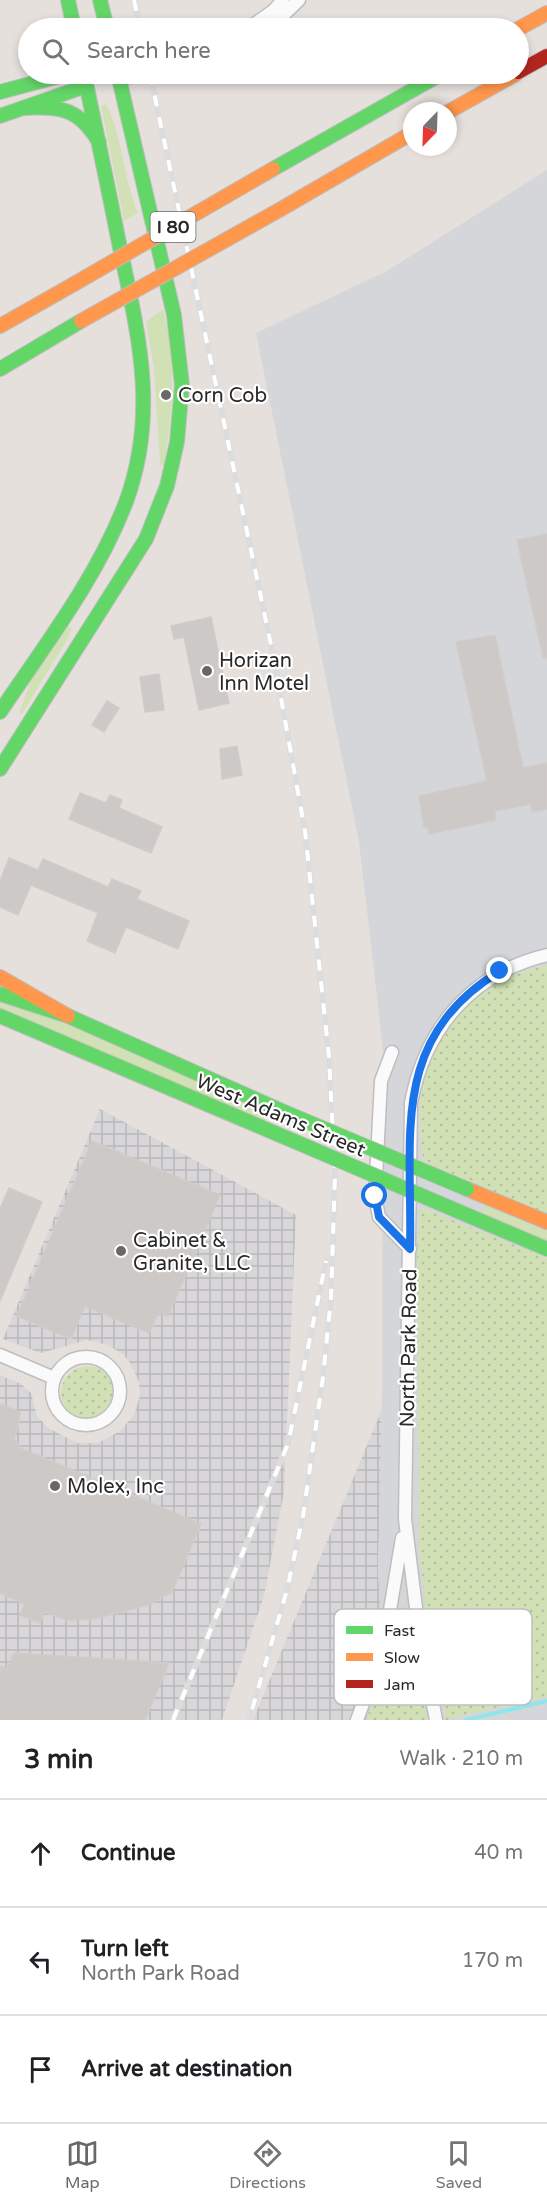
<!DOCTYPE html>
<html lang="en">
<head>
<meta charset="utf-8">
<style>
  :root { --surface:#fff; --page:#f2f2f2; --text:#202124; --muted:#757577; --line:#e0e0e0; --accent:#6a6867 }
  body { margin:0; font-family:"Varela Round",sans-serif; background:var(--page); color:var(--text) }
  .compass { position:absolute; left:403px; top:102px; width:54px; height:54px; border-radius:50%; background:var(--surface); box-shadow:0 3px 9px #0003; rotate:203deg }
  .stop { position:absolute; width:18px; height:18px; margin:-14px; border:4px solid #1a73e8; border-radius:50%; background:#fff }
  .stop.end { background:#1a73e8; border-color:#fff; box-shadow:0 2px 6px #0008 }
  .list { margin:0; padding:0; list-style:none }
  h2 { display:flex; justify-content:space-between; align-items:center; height:78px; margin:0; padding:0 24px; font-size:26px }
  h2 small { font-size:20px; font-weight:400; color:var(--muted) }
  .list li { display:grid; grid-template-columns:39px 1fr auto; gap:18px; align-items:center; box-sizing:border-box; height:108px; padding:0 24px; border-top:2px solid var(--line) }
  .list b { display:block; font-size:22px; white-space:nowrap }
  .list p { margin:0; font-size:20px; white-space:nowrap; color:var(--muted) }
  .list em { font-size:20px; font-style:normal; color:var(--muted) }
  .icon { flex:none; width:33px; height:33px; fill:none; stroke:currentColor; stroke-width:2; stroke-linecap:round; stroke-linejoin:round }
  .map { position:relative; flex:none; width:547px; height:1720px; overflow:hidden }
  .search { position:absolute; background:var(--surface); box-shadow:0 3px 9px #0003; left:18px; right:18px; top:18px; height:66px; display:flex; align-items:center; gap:15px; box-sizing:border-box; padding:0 21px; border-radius:33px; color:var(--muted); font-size:22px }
  .sheet { height:402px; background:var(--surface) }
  nav { display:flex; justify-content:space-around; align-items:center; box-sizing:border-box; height:84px; border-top:2px solid var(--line); background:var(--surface); font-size:16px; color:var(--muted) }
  nav a { display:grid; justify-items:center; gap:3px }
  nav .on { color:var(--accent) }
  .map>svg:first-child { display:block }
</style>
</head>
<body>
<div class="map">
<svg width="547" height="1720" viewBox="0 0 547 1720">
  <defs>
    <pattern id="industrial-grid" width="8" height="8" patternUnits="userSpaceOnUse" patternTransform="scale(1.5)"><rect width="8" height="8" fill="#d8d6d9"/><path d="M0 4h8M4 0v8" fill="none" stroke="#b9b8ba"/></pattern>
    <pattern id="grass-dots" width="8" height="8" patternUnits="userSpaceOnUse" patternTransform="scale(1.5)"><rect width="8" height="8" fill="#d1e1b5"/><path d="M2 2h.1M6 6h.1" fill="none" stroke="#b3c19c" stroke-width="1.8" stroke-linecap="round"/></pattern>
  </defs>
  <rect width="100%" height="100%" fill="#e6e0dd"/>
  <path fill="url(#industrial-grid)" d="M100,1109L296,1215L284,1492L264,1596L222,1720H0V1375L21,1384L31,1393L37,1416L48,1428L77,1443H98L120,1431L134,1415L140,1395L139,1382L130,1363L124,1355L108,1345L87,1340L41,1353L3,1339Z
    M382,1409L378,1571L385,1676L376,1720H253Z"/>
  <path fill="#d5d6d9" d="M547,170V1720H376L385,1676L378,1571L382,1409L383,1049L359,842L256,333L387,271Z"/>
  <path fill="url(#grass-dots)" d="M547,965V1215L423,1161C421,1135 418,1108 423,1082C425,1074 430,1065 433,1057C454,1006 495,976 547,965Z
    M420,1207L547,1258V1697L450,1718V1720H446L428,1633L419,1542L417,1250Z
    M61 1393a27 27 0 1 1 54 0a27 27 0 1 1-54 0Z
    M408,1624L427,1720H366L389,1656L396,1626Z"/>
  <path fill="#d1e1b5" d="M106,104C123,136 123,179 138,213L124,221L101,106Z
    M163,309C177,360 173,413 164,465H160L154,369L146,322Z
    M68,626L72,628L68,638L22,714L19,713L31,681Z
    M0,1003L57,1020L269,1113L265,1122L0,1009Z
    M485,1205L547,1231V1241L481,1213Z"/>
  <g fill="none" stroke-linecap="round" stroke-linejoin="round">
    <path stroke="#8fe6e9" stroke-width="4" d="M466,1720L547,1701"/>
  </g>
  <path fill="#cdc9c6" stroke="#d1ccc9" stroke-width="1.5" d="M547,534V658H543L517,540Z
    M211,617L229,703L199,710L184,637L174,639L171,626Z
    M495,635L523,768L547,763V809L532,812L531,804L495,811V820L429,834L428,827H424L419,796L487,781L456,642Z
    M159,674L164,710L145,712L140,677Z
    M107,701L119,708L104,732L92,725Z
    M237,746L242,775L222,779L220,749Z
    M80,793L106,803L110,795L122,800L119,808L162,827L151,853L69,819Z
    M9,858L38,870L43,859L108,887L112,879L141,891L137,899L189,921L178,949L126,927L115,953L87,941L98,913L31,885L18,915L0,907V881Z
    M92,1141L220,1195L168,1316L159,1312L149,1333L85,1306L71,1339L17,1316Z
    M9,1188L42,1202L0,1301V1209Z
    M0,1404L20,1412L18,1428L14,1438L20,1448L201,1524L172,1592L148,1605L94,1619L66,1620L45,1612L40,1623L20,1615L25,1604L0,1593Z
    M14,1653L169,1663L145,1720H0V1666L7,1669Z"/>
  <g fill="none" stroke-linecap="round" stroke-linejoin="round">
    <g stroke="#bfbebf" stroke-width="15">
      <path id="street" d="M249,28L273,11L283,0
        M270,28L299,0
        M120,79L146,74
        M392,1052L381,1081L375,1196L379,1217L410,1249
        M0,1355L54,1378
        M52 1391a34 34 0 1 1 68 0a34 34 0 1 1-68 0Z
        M357,1720L384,1646L402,1538
        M436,1720L419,1632L405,1519L411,1103C425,1028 472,973 547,955"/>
    </g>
    <g stroke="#bfbebf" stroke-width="16">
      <path id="fast" d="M68,0L74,28
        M100,0L107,28
        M0,92L67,74
        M23,108C60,106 79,108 99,142
        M0,116L86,86
        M273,169L441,74
        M0,369L81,321
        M0,712C45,645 97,578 126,502C159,412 138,333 119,243C108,187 96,130 84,74
        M0,769L146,539L167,486L177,442L182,385L174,315L118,74
        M0,994L68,1016L282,1111
        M0,1016L282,1136
        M467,1215L547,1249"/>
    </g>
    <g stroke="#bfbebf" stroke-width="16">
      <path id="slow" d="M518,29L547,13
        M448,112L516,74
        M281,209L412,133
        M0,326L74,284
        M0,977L68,1016
        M467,1189L547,1222"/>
    </g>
    <g stroke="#bfbebf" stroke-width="16">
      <path id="jam" d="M518,72L547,56"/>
    </g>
    <use href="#street" stroke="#fbfafa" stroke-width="12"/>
    <use href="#fast" stroke="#63d668" stroke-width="14"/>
    <use href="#slow" stroke="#ff974d" stroke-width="14"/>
    <use href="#jam" stroke="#b3261e" stroke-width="14"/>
    <g stroke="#dcdcdd" stroke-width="6">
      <path id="rail" d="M134,0L140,28
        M150,74L274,659L305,831L329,1057L335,1175L331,1298L323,1377L303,1516L287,1590L249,1720
        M173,1720L288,1444L326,1261"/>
    </g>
    <use href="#rail" stroke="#fff" stroke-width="4" stroke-dasharray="11" stroke-linecap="butt"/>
    <g stroke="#bfbebf" stroke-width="16" stroke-linecap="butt">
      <path id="fast-bridge" d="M282,1111L467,1189
        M282,1136L467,1215"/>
    </g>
    <g stroke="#bfbebf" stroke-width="16" stroke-linecap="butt">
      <path id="slow-bridge" d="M74,284L273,169
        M81,321L281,209"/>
    </g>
    <use href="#fast-bridge" stroke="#63d668" stroke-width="14"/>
    <use href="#slow-bridge" stroke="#ff974d" stroke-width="14"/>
  </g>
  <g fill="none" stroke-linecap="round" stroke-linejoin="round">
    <path stroke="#1a73e8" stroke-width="8" d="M375,1196L379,1217L410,1249C413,1138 388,1039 500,971"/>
  </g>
  <g fill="#6a6867" stroke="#fff" stroke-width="2">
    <circle cx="166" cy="395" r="6"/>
    <circle cx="207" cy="671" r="6"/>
    <circle cx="121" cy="1251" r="6"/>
    <circle cx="55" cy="1486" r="6"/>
  </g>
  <g text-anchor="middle" stroke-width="4.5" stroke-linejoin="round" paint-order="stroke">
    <rect fill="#fff" stroke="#686868" stroke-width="1.5" x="150.5" y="212" width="45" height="30" rx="4.5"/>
    <g font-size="18" font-weight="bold" fill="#282828">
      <text x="173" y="233">I 80</text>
    </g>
    <g font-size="20" fill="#282828" stroke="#fff" text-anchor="start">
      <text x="178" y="402">Corn Cob</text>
      <text x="219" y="667">Horizan<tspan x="219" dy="23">Inn Motel</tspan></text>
      <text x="133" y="1247">Cabinet &amp;<tspan x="133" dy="23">Granite, LLC</tspan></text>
      <text x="67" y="1493">Molex, Inc</text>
    </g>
    <g font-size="20" fill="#282828" stroke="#fff">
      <text transform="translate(281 1115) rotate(23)" y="7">West Adams Street</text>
      <text transform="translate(408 1348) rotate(-89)" y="7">North Park Road</text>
    </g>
  </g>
  <rect x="334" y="1609" width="198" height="96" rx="9" fill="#fff" stroke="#bebebe" stroke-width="1.5"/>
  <rect x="346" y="1626" width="27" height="8" fill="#63d668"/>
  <rect x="346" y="1653" width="27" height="8" fill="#ff974d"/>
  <rect x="346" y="1680" width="27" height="8" fill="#b3261e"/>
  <g font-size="16" fill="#282828">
    <text x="384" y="1636">Fast</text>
    <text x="384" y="1663">Slow</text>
    <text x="384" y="1690">Jam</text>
  </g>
</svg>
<svg class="compass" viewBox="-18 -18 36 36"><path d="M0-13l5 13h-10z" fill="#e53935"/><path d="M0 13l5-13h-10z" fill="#757577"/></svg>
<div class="stop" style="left:375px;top:1196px"></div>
<div class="stop end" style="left:500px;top:971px"></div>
<div class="search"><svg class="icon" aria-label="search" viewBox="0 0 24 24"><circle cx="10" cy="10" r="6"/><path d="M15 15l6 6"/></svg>Search here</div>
</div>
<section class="sheet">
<h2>3 min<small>Walk · 210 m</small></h2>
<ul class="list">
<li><svg class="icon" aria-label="ahead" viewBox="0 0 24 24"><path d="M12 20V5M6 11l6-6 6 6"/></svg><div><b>Continue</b></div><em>40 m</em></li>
<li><svg class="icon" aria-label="left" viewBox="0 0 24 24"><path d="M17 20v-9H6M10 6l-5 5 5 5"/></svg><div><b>Turn left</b><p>North Park Road</p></div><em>170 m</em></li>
<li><svg class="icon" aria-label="arrive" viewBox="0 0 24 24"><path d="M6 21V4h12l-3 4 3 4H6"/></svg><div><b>Arrive at destination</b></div></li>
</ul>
</section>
<nav>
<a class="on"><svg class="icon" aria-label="map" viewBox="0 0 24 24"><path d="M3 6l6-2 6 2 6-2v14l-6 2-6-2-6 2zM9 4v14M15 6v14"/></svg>Map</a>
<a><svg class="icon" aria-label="directions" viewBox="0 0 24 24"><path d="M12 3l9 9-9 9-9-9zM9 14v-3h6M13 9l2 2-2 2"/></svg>Directions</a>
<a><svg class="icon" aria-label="saved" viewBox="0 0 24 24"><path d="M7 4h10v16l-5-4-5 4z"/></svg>Saved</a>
</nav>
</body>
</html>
